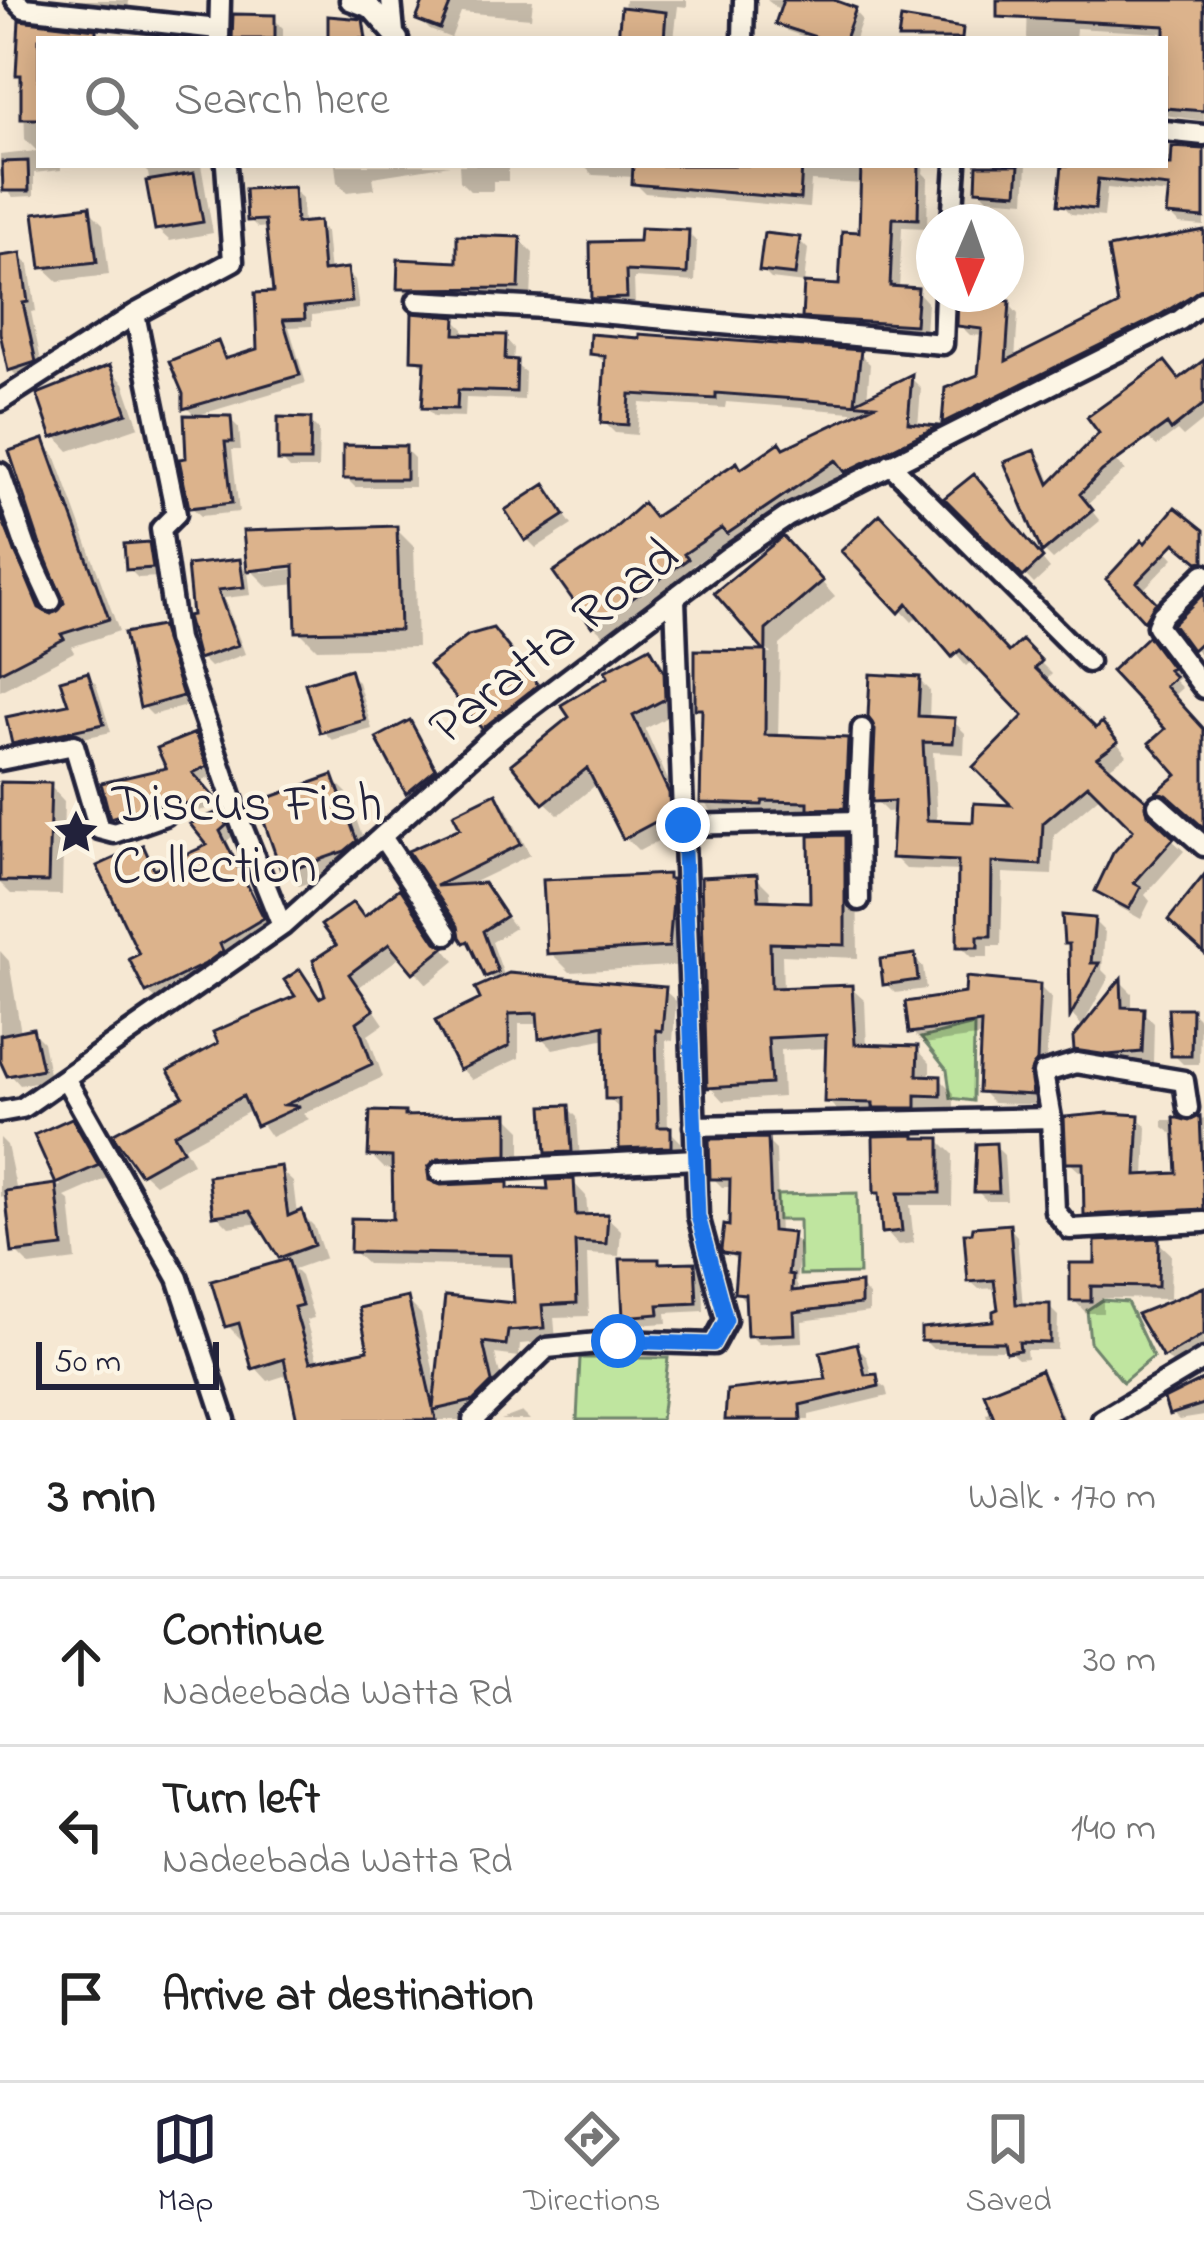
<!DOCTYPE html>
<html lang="en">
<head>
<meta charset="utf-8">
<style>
  :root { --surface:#fff; --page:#f2f2f2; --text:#222; --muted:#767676; --line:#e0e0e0; --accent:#22223b }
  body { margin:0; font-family:"Indie Flower",sans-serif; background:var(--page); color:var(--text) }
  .compass { position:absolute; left:916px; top:204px; width:108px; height:108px; border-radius:50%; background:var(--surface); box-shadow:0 6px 30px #0003; rotate:182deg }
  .scale { position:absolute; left:36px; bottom:30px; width:183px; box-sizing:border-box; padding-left:12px; border:6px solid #22223b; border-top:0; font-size:33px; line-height:42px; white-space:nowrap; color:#22223b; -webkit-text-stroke:9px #fcf5e5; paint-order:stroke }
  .stop { position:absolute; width:36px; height:36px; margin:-27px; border:9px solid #1a73e8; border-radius:50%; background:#fff }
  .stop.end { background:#1a73e8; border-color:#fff; box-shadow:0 3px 12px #0008 }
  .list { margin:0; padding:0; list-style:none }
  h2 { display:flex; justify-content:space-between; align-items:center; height:156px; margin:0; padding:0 48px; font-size:51px }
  h2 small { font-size:39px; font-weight:400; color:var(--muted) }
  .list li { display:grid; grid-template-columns:78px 1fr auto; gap:36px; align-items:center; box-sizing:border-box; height:168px; padding:0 48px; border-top:3px solid var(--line) }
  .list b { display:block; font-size:45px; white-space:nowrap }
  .list p { margin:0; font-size:39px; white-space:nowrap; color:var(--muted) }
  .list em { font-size:39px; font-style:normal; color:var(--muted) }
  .icon { flex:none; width:66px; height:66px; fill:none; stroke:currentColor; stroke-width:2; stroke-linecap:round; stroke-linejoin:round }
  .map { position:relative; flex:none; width:1204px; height:1420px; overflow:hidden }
  .search { position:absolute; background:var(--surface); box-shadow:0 6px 30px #0003; left:36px; right:36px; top:36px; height:132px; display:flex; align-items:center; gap:30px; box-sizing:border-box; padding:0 42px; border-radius:0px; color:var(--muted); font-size:45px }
  .sheet { height:660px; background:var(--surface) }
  nav { display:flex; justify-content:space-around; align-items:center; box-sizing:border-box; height:168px; border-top:3px solid var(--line); background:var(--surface); font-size:33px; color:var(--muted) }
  nav a { display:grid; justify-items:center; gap:6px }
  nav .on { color:var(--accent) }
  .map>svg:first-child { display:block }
</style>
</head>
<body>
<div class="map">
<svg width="1204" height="1420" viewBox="0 0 1204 1420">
  <rect width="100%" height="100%" fill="#f6e8d3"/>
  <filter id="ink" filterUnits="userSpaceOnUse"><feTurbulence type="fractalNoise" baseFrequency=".00833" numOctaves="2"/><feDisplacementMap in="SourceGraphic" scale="24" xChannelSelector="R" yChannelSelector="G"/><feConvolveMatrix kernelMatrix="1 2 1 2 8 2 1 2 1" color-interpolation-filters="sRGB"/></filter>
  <g filter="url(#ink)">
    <path fill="#bfe59f" stroke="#70846d" stroke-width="3" d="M974,1025L973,1101L951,1098L947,1070L921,1038Z
      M857,1193L859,1274L800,1275L799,1220H778L777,1195Z
      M1102,1300L1127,1302L1153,1357L1123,1382L1090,1342L1087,1310Z
      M580,1358H668L661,1420H577Z"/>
    <path fill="#0003" fill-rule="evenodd" d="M38,0H129L128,13L44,5Z
      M427,0H533L531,18L461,12L451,38L430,30L419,19Z
      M625,0H687V7L678,6L674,39H621Z
      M767,0H839L837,4L854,10L862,19L855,39H811L787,31L779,23L782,12Z
      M1028,0H1204V121L1165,115L1162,33L1076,28L1075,39H1027Z
      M274,19L283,28V39H233Z
      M22,24L95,32L102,39H39V165H61V170L34,173V196L13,197L6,190V176L0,177V155L37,151L25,139Z
      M1204,151V226L1179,224L1169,214L1171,194L1107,188L1104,217L1071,214L1062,204L1065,165H1165V159Z
      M140,165H201L213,233L170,241L157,229L148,173Z
      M335,165H450L373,177L375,189L347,192L337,182Z
      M459,165H508V181H493V191H470L460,181Z
      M583,165H924L923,173L928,178L927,228L902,227L899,290L917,291L927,302L925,334L815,327L805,317L842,288L861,235L863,184L811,181L809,208L645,193L635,183V177L593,175Z
      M980,165H1027L1025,201L988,198L979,189Z
      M293,190L302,198L303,225L318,224L326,232L330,274L347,272L355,280L359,309L312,315V326L289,327L306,383L195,416L186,407L217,344L229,361L260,352L276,295L269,227L258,228L249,219Z
      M88,209L103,224L109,275L58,281L43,267Z
      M688,233L697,242L695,282L634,278L635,306L603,307L594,297L642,244Z
      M1204,233V300L954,430L945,421L981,377L984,336L970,335L960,325L1009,304L1018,314L1015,360L1122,306Z
      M520,240L533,253L531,299L413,300L400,287Z
      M799,240L808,249L804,283L771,279L762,270Z
      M20,256L29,265L36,311L31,312L43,371L20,379L11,370L0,310V259Z
      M455,320L464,329V337L505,338L514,348L513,363L525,372L524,400L466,398L465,417L434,416L425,407L427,368L414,359Z
      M592,353H859L870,364L867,400L911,378L921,388L918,427L936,428L945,437L859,481L847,470L740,543L734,537L692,566L696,571L605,636L594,626L655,520L742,472L864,413L726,402L725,408L640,403L637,435L615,433L604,422L608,364Z
      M1204,364V420L1183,437L1177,431L1157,446L1116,414L1180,382Z
      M109,369L124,383L139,427L69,451L55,436Z
      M230,419L239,428L241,450H232L239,512L201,516L191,507Z
      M310,421L319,430L318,469H290L281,459Z
      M43,443L55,455L119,631L71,647L74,652L0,691V509L48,617L60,615L67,596Z
      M1093,443L1125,470L1087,505L1100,521L1053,560L1044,551L1008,463L1034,453L1043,462L1052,485Z
      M405,449L414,458V487H355L346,478Z
      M982,487L1050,569L1034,584L949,498Z
      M545,488L572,525L536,548L527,539Z
      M396,529L414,547L417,647L317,649L299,631L298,584L268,587L250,569ZM309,561L310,567L262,572V566Z
      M1154,536L1174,558L1142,591L1160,611L1152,625L1111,579Z
      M148,545L157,555L161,577L138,578L129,569Z
      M845,551L1010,656L1022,644L1052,674L1045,681L1096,732L1113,738L1127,755L1107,769L1156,815L1159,828L1184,851L1145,895L1150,901L1141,919L1110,902L1098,890L1137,830L1101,795L1054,835L1052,875L1003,873L1001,946H988V957H972L960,945L961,871L906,869L894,857L896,811L887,812L875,800L919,680L930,691L929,720L953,721L965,733L964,754L933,752L937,823L976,825L1019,808L1028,716L974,659L966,666L920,614L912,622Z
      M797,554L835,597L780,645L778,739L847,741L861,756L858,821L776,814V818L718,817L703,802L705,715L698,708V653L771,654L719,594Z
      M239,563L248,572L251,595L224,598L245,654L210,667L201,658L191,618Z
      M1204,597V656L1203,657L1194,648Z
      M160,629L170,638L190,705L152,715L143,706Z
      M492,631L550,701L498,741L484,727Z
      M1157,650L1179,678L1175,681L1182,688L1172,697L1204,732V825L1160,792L1182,775L1169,729Z
      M650,651L663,664L676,688L677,712L645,729L681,809L682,828L639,851L626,838L598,783L559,815L545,802Z
      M349,673L358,682L372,729L332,740L323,731Z
      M87,675L96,684L111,732L24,751L15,742L72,706Z
      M410,724L419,733L443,780L417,801L408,793L380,739Z
      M194,735L203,744L214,776L199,782L219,806L186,814L171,810L122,826L112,816L170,770Z
      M333,779L347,793L369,856L360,865L299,886L285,871Z
      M0,785L50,786L64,801L62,895L11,894L0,883Z
      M495,796L506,807L530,855L464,887L483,886L515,928L492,942L505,978L664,990L676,1001L673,1041L666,1040L668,1129L681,1142V1157L634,1160L622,1148L620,1109L608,1098L607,1038L553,1049L542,1038L541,1024H519V1058L472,1080L461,1068L484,1001L495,983L413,852L464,829Z
      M221,814L234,835L227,841L271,928L230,961L157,1000L148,992L143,956V849L158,871L212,846Z
      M843,838L857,852L858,958L782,955L783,991L851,988L865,1001L867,1048L917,1049L930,1063V1079H940L954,1093V1109L929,1108L928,1120L841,1114L827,1100L829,1048L781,1050L783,1097L723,1101L710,1087L756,877L770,891L771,904L813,905Z
      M666,877L686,896L687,965L570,972L550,952Z
      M400,892L455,961L427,984L402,956L359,987L384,1024L368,1035L383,1077L303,1114L309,1119L271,1137L252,1110L184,1147L193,1163L155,1184L142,1172L187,1097L300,997V973L310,983H305L324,1012L340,945Z
      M1094,921L1105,932L1102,970L1109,977L1082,1026L1073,1016L1072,947Z
      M0,951L9,961L21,1033L32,1031L43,1042L50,1079L20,1085L10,1074L0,1054Z
      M914,957L923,967L926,989L895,993L886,984Z
      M1122,983L1132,993V1011H1142L1154,1023L1153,1063L1122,1066L1089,1061L1077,1048L1076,1039Z
      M1039,986L1051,998L1043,1105L993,1103L981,1091L984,1036L924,1044L912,1032Z
      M1191,1011L1200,1020L1199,1064H1183L1174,1055Z
      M568,1108L577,1117L580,1160L558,1161L549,1152Z
      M507,1116L521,1130V1168L452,1171L440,1181L441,1188L507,1185L512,1191L551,1192L573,1182L586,1196L588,1218L607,1217L621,1230L619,1256L587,1254L589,1316L554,1317L556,1341L520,1344L519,1357L495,1354L505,1397L487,1414L461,1420H300L290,1374L268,1381L255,1367L246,1338L241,1339L227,1325L287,1262L261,1223L229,1227L216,1214L280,1170L293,1182L297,1215L301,1213L314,1226L325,1258L294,1269L301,1276L314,1318L306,1320L318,1363L372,1352L407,1300L421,1314L437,1387L517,1306L515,1267L367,1264L353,1251L396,1222V1169L384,1168L371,1155L408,1119Z
      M1138,1118L1147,1127L1145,1178L1181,1176L1178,1138L1163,1127V1120H1177L1189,1125L1204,1118V1217L1097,1223L1087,1213L1086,1171H1079L1069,1162Z
      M71,1121L83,1134L108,1178L65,1197L70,1201L76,1260L30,1266L15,1251L9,1195L0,1197V1138L7,1145L17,1192L61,1186L38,1137Z
      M939,1140L953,1154L952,1205H910L914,1243L898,1245L885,1231L882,1197L877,1192Z
      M767,1141L776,1150L779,1235L791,1236L800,1245L796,1282L800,1293L860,1286L869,1295V1312L802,1321L803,1342L759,1344L750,1335L746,1302L737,1292L739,1262L725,1251L732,1230L733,1187H722L713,1178Z
      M995,1146L1004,1155L1007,1200H986L977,1191Z
      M1009,1227L1017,1236L1023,1307H1049L1058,1316L1057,1350H1026L1027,1358L1018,1359L1008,1350L933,1349L924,1340L996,1323L1002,1312L998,1288L979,1289L970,1281Z
      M1157,1241L1171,1254L1170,1299L1103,1298V1313H1086L1073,1299L1098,1266Z
      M658,1262L662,1266L694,1265L703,1274L704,1311L666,1313L667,1323L635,1325L626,1316Z
      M1204,1290V1348L1174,1365L1165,1356Z
      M856,1346L867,1357L872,1377L886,1388L888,1396L809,1415V1420H728L730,1393L830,1382Z
      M1041,1374L1049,1382L1064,1420H988L986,1414Z
      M1204,1391V1416L1179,1420L1172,1413Z
      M522,1412L530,1420H501Z"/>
    <path fill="#dcb38c" stroke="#22223b" stroke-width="3" d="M424,0H452L440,29L416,20Z
      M783,0H834L856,8L845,39H822L775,24Z
      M997,0H1204V111L1165,108V26L997,17Z
      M621,7L666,12L664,39H618Z
      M233,14L275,15V39H232Z
      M328,16L363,19L366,39H328Z
      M901,18L963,28L962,39H898Z
      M19,20L96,29V39H39V119H21V75H16Z
      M1172,147L1204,149V218L1166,215L1169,187L1098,179L1095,209L1058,205L1062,165H1171Z
      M28,161L29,191H3L2,162Z
      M633,165H802L800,199L632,184Z
      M861,165H919L918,219L893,218L890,286L918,288L915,325L802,318L804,283L839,285L842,231L859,232Z
      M977,165H1019L1017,193L976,190Z
      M194,173L203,222L155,230L146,181Z
      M294,187L296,223L319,221L323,271L348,268L352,302L304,307L305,319L283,320L300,375L183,409V394L169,361L218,341L225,359L257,349L255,293L273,292L265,220L247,221L245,189Z
      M90,206L97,262L41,268L34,213Z
      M640,228L689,230L687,274L626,271L627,298L591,299L590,242L639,241Z
      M1204,230V288L1155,318L942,423L945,388L978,375L982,329L957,326L958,296L1010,301L1006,361L1118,305L1108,248Z
      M764,233L800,237L795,275L759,271Z
      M457,235L521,237L519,288L397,289L398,259L457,262Z
      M21,253L28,302L23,303L36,362L8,371L0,333V256Z
      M412,313L456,317L455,334L506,335L505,359L517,360L516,392L458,390L457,409L422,408L425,361L411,360Z
      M590,334L639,338V334L861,350L855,402L912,374L908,423L938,426L845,472L836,460L727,534L722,528L684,554L688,559L592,627L553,572L605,537L643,503L654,517L737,462L741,469L780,442L784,448L874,405L716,393V399L630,394L628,425L601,423L605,356L589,354Z
      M1204,360V404L1171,430L1167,424L1102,471L1080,494L1093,510L1042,553L1004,462L1035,450L1049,484L1099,433L1087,417L1165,361L1179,379Z
      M110,365L127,413L52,438L37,394Z
      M184,415L231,416L233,442H225L232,503L189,508L179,459L186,458Z
      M278,417L311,418L310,461H278Z
      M44,439L109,619L61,634L64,639L0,672V514L39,608L51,614L64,603L39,542L9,451Z
      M343,445L406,446V479H343Z
      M974,474L1043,558L1023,577L944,498Z
      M545,484L565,515L525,541L505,510Z
      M1175,507L1204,530V561L1198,562L1175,543L1137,582L1156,602L1144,621L1106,579L1142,540L1145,543Z
      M880,514L1009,652L1022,640L1042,661L1035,668L1096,728L1102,722L1118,742L1097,757L1146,800L1148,814L1174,838L1134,883L1141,887L1129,909L1095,891L1113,853L1133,830L1088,785L1043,823L1041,865L992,862L991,936H978V947H957L958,861L891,858L894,801L872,802L875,730L868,717L870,674L920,677L918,716L955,718L953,743L923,742L927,820L973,822L974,803L1011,805L973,767L1023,716L960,650L952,657L907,604L899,613L841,551Z
      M397,526L400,630L296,632L294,566L247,571L243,531Z
      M783,536L823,581L766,630L765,735L848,738L845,808L808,809V802L763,801L762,805L700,803L702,709H695V650L764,651L714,593Z
      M149,542L153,568L126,570L124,544Z
      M240,559L244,587L218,590L238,645L198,659L187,616L192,615L187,565Z
      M1204,593V639L1192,650L1173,624Z
      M161,626L183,696L140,708L124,633Z
      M493,628L538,685L482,729L429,665L468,635Z
      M1148,636L1172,668L1168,670L1175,677L1165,686L1204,729V828L1167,795L1156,792L1177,775L1149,743L1165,729L1111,671Z
      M650,647L664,672L665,699L633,716L669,793L670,814L623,839L587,768L543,804L511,764L569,717L561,705L608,677L605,671Z
      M350,669L365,720L320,733L305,683Z
      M88,672L104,724L12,744L6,717L68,704L60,680Z
      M410,720L436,769L406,794L376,738Z
      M195,733L207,766L193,773L214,797L175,806L162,802L110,818L101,783L166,768L157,748Z
      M333,775L357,841L345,851L282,873L257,802Z
      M0,782L51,783L48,882L0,881Z
      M496,793L521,844L436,886L484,883L506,916L483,931L498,972L485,977L468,941L464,943L460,937L458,926L408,851L460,828L453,814Z
      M222,810L227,825L220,831L264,918L220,944L223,951L205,964L146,993L129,959L139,954L97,866L143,845L154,869L207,845L190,824Z
      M845,835V945L770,943L771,988L852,985L855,1044L918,1046L917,1075L941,1076V1096L916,1095V1108H873V1103L824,1102L826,1035L768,1038L771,1084L707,1088L701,877L757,874L759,900L810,902L809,836Z
      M668,874V879H672L673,901L669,947L547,954L543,880Z
      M1204,875V953L1168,920Z
      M400,888L436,942L445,947L413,973L389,944L349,974L374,1010L357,1022L372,1064L285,1105L300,1106L256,1126L243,1096L174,1134L183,1150L140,1174L112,1134L183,1096L168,1071L218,1043L213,1032L295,996L284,980L300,969L319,998L325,995L313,960L336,945L321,925L353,902L364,917Z
      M1062,915L1095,918L1091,963H1099L1070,1017L1069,944H1064Z
      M915,954L918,980L883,985L880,959Z
      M509,973L666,987L662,1031L656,1030L658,1127H671V1147L619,1149V1099H605L604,1025L539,1039L537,1013L509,1014V1046L459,1070L435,1021L480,999L475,988Z
      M966,977L1040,984L1037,1061L1030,1074L1033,1095L978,1092L981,1023L909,1033L905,1002L965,993Z
      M1121,978L1122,1007L1144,1008L1142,1052L1108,1055L1074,1050L1073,1038Z
      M1168,1008H1192L1191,1056H1171Z
      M33,1028L42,1069L7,1076L0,1061V1035Z
      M569,1105L572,1152L546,1153L543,1106Z
      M370,1111L405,1112V1116L508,1113V1155L438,1159L428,1167L429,1180L441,1185L508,1182V1188L548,1189L547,1180L574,1179L576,1215L608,1214L606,1244L575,1242L577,1303L542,1305L544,1328L508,1331L506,1345L483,1342L492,1382L473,1401L434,1410L436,1420H297L284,1359L252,1369L239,1323L225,1327L211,1281L288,1259L302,1305L294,1307L310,1362L368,1350L359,1308L408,1297L433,1408L445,1296L514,1303L511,1255L350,1252L351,1218L393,1219L392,1157L368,1156Z
      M1108,1113L1139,1115L1136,1175L1177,1173L1174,1117L1189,1121L1200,1116L1204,1209L1084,1215L1083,1163H1066L1064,1117Z
      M72,1118L99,1165L56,1184L34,1135Z
      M915,1135V1138H940V1193H898L902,1231L882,1233L879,1193H874L873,1136Z
      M768,1138L772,1231L793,1233L788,1274L793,1275L792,1291L861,1283V1304L794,1312L795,1334L747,1336L745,1294L734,1293L737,1255L722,1253L721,1249L724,1225L729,1226L730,1179H710L709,1139Z
      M996,1143L999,1192H974L976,1144Z
      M281,1166L288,1216L302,1210L314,1245L279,1258L250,1211L213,1216L208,1176Z
      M56,1184L63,1247L12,1253L5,1191Z
      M1010,1224L1016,1304H1050V1343L1019,1342L1020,1350L1006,1352L1004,1342L921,1341V1328L993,1321V1311L998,1309L994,1280L968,1282L964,1233H972L973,1227Z
      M1159,1238L1158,1287L1091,1286V1301H1070V1263H1095V1241Z
      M620,1259H659V1263L695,1262L697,1303L658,1305L659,1314L623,1317Z
      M1204,1287V1334L1163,1358L1137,1314Z
      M857,1343L865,1375L877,1374L879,1386L800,1405L801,1420H725L727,1390L826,1379L820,1352Z
      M1041,1370L1061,1420H995L984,1393Z
      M1204,1379V1404L1169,1415L1164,1399Z"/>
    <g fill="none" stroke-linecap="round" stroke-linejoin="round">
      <g stroke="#22223b" stroke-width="27">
        <path id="street" d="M16,0L24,8L218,29
          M350,0L371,8L398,39
          M391,0L394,32
          M219,39L220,0
          M743,39L744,0
          M1165,131L1204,135
          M226,165L233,261L135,314L176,514L161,529L177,639L239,819L282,926
          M952,222L956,165
          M417,301L544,308L943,344L945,294
          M0,401L135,314
          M890,464L1088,662
          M0,473L26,547L51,601
          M1204,574L1162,615L1157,626L1204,688
          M0,760L74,745L99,829L114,833L165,815
          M1158,805L1204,846
          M858,821L862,729
          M683,825L858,821L859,900
          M382,837L447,934
          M65,1078L178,1278L225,1420
          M0,1112L22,1108L282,926L498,732L728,557L787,517L1180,320L1204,301
          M1051,1118L1043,1073L1076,1063L1184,1081L1188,1108
          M694,1126L1051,1118L1055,1211L1070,1229L1204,1222
          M440,1172L696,1159
          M473,1420L547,1348L618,1341L713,1344L726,1320L698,1216L675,599
          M1102,1420L1204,1359"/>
      </g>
      <use href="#street" stroke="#fcf5e5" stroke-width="18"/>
    </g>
  </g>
  <g fill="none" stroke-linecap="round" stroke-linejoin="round" filter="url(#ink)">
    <path stroke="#1a73e8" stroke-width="15" d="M618,1341L713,1344L726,1320L698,1216L683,825"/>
  </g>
  <defs>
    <g id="sight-bare" transform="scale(3.6)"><path d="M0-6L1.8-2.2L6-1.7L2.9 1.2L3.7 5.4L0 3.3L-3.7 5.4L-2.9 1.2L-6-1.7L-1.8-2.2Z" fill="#22223b" stroke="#fcf5e5" stroke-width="2.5" paint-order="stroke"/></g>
  </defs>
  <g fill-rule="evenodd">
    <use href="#sight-bare" x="76" y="832"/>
  </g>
  <g text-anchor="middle" stroke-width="9" stroke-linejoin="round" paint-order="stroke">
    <g font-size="54" fill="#22223b" stroke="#fcf5e5">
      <text transform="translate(552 639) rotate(-38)" y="19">Paratta Road</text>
    </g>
    <g font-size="54" fill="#22223b" stroke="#fcf5e5" text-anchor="start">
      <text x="112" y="820">Discus Fish<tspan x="112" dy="62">Collection</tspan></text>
    </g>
  </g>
</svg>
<svg class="compass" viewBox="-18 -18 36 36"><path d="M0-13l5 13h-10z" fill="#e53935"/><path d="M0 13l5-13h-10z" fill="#767676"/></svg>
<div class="scale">50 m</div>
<div class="stop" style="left:618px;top:1341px"></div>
<div class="stop end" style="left:683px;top:825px"></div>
<div class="search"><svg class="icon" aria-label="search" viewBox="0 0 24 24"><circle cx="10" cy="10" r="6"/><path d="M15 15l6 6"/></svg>Search here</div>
</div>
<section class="sheet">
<h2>3 min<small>Walk · 170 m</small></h2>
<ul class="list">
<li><svg class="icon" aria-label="ahead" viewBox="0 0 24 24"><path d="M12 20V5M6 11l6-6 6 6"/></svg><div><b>Continue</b><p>Nadeebada Watta Rd</p></div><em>30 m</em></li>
<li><svg class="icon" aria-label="left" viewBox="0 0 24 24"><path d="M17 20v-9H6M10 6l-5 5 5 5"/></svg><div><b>Turn left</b><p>Nadeebada Watta Rd</p></div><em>140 m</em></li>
<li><svg class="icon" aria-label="arrive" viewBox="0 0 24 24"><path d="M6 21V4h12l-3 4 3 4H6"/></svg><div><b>Arrive at destination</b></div></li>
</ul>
</section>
<nav>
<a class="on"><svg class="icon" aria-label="map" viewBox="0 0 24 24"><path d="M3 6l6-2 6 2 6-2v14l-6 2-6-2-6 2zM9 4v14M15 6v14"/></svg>Map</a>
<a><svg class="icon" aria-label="directions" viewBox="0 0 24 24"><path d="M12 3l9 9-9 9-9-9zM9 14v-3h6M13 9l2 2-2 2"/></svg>Directions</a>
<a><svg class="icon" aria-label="saved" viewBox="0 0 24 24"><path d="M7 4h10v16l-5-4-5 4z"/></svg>Saved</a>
</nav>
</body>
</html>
